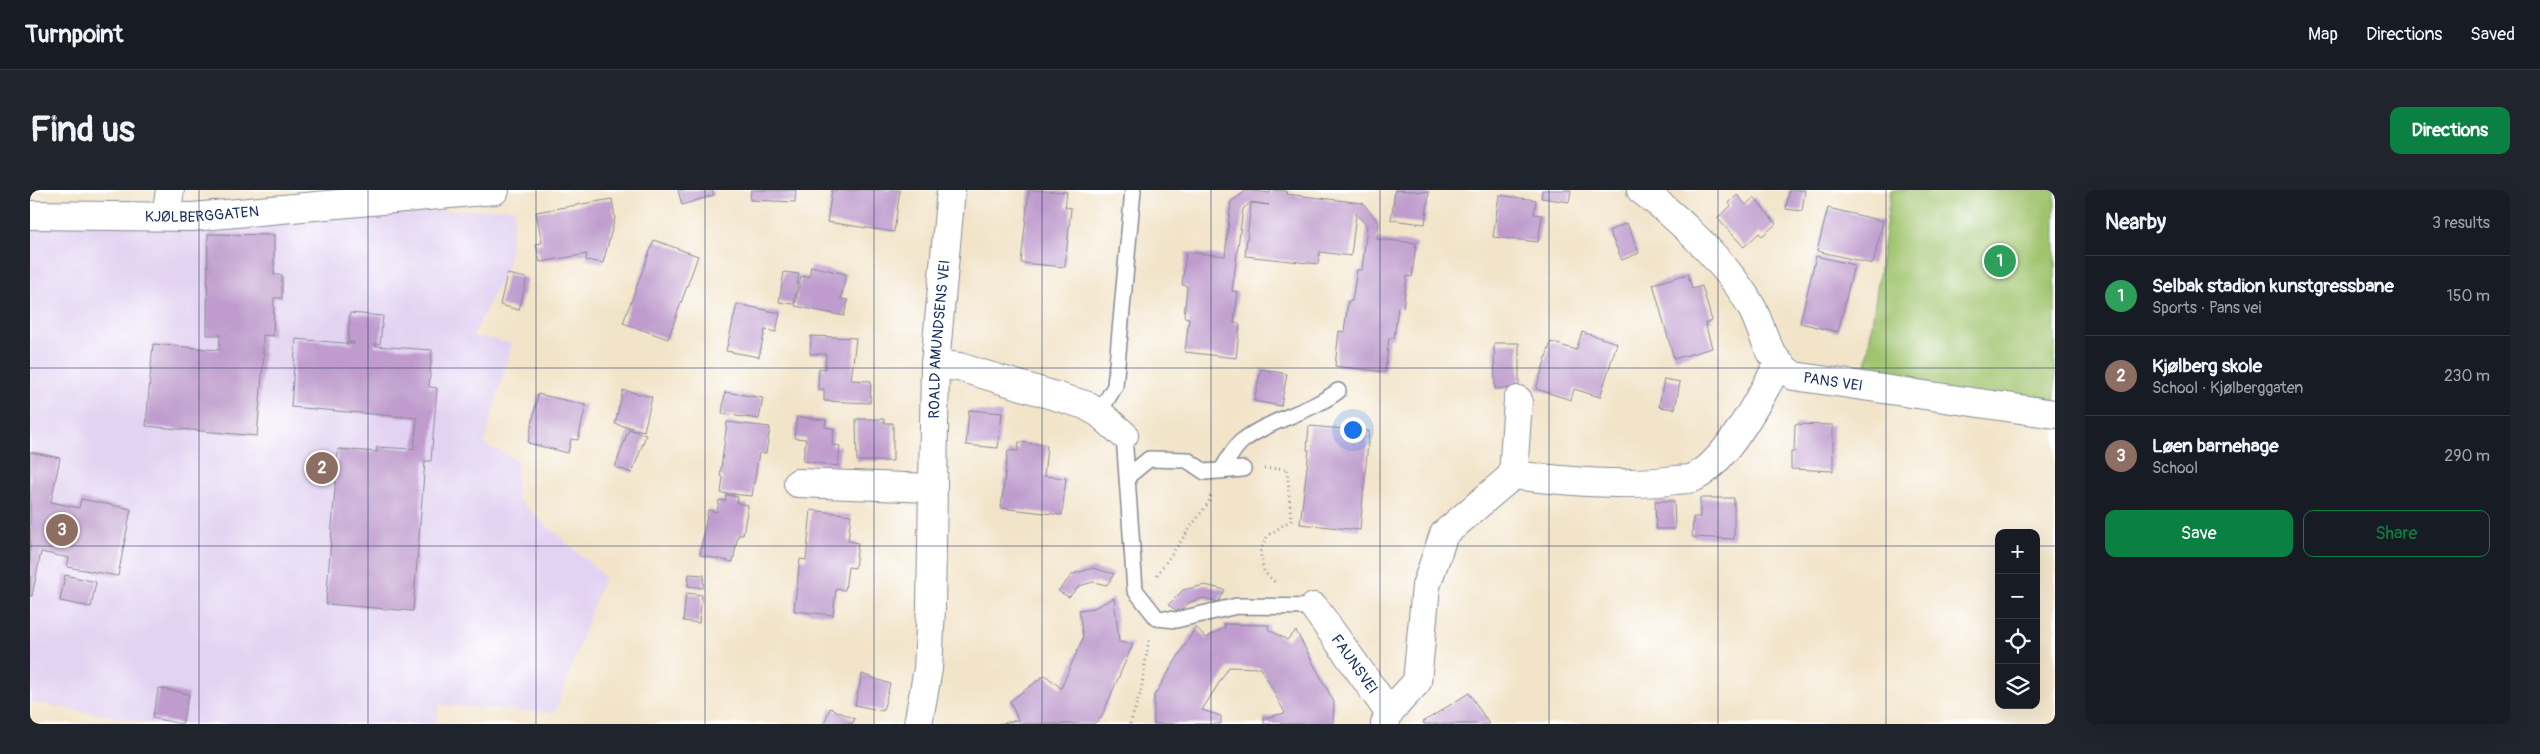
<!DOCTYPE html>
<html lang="en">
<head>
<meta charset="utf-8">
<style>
  :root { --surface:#171b24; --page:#20242c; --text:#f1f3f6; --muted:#9ea1a6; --line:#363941; --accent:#0b8043 }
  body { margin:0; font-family:Pangolin,sans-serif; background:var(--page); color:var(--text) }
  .controls { position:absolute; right:15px; bottom:15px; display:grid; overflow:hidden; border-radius:10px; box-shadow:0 5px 20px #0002 }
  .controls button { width:45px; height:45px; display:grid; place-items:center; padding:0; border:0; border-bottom:1px solid var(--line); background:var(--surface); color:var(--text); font:25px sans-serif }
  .you { position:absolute; left:1322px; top:239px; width:18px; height:18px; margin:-12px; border:4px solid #fff; border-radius:50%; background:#1a73e8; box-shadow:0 0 0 8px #1a73e833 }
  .badge { display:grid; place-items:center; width:32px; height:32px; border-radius:50%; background:var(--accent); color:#fff; font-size:16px; font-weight:700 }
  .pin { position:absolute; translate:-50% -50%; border:2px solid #fff; box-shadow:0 1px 5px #0006 }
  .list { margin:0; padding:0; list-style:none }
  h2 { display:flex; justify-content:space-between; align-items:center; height:65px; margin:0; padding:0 20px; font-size:21px }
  h2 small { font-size:16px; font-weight:400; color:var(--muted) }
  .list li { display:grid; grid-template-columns:32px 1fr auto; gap:15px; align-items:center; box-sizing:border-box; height:80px; padding:0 20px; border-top:1px solid var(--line) }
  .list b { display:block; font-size:19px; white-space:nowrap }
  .list p { margin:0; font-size:16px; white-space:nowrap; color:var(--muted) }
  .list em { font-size:16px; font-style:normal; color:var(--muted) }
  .actions { display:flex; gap:10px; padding:15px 20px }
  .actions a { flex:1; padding:11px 0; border:1px solid var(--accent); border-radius:10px; text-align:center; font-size:18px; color:var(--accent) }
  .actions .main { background:var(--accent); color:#fff }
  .icon { flex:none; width:28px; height:28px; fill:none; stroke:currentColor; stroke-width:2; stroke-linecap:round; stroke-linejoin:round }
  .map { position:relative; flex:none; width:2025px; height:534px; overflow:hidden; border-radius:10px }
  header { display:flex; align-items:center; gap:30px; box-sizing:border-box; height:70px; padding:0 25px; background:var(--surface); border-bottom:1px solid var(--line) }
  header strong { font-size:24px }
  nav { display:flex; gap:28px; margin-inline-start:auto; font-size:18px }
  .intro { display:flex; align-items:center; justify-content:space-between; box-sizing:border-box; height:120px; padding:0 30px }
  h1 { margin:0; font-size:35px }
  .button { padding:12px 22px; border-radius:10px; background:var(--accent); color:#fff; font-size:18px; font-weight:700 }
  main { display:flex; gap:30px; padding:0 30px }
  aside { flex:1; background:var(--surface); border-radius:10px; box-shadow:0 5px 20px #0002 }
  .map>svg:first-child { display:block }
</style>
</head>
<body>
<header>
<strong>Turnpoint</strong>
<nav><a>Map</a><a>Directions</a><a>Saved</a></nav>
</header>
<div class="intro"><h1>Find us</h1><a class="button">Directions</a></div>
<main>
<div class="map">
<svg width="2025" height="534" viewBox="0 0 2025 534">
  <rect width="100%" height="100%" fill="#fff"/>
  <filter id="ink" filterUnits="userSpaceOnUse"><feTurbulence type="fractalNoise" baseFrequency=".02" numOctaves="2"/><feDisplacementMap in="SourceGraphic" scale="10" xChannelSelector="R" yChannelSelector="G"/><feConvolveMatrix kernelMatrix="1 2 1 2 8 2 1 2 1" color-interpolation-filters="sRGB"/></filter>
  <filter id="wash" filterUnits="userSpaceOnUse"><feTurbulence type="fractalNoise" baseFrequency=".0096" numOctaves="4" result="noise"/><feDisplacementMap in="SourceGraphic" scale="20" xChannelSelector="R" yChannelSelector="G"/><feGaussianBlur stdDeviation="1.12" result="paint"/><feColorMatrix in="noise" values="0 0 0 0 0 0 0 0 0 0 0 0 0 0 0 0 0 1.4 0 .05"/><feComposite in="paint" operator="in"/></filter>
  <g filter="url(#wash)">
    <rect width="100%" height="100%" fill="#f2e4c9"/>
    <path fill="#e3d3f2" d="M485,18L478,74L443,146L482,153L454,254L487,270V309L574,386L525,523L409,515L406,534H125L0,512V35L159,32Z"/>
    <path fill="#a0c46e" stroke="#5e7a66" d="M1861,0H2025V224L1833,197Z"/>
    <g id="blocks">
      <path fill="#bf9ccd" d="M648,0H682L684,5L652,15Z
        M721,0H766L765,12L720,10Z
        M802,0H870L864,42L797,32Z
        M999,0L1037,2L1035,17L1041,18L1035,77L991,73Z
        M1217,0L1240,3V0L1257,1L1256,4L1333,13L1349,33L1347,49L1386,53L1382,87L1377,86L1373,118L1368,117L1364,148H1359L1355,182L1305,176L1309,141L1314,142L1318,111H1322L1327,80H1332L1337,36L1326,24L1321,66L1290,62L1288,74L1215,66L1221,13L1239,15L1221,12L1213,19L1202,101L1208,102L1204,133L1210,134L1206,168L1155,162L1159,128L1154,127L1157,96L1152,95L1156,62L1195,66L1201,12Z
        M1365,0L1399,2L1395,34L1361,30Z
        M1512,0H1541L1539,12L1511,8Z
        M1759,0H1775L1772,21L1756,19Z
        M1469,5L1506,10L1504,24L1512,25L1508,52L1463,47Z
        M1707,5L1716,15L1724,7L1746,34L1732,46L1729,43L1714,57L1687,28L1701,16L1699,13Z
        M582,9L585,28L573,73L556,70L557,64L510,72L506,54L512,53L506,22Z
        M1798,18L1853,31L1843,74L1787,61Z
        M1597,33L1609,63L1592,70L1579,41Z
        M178,44L244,45V85H252V108H244L243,146L233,145V163H234L227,246L116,236L123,154L189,160L190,145H177Z
        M624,50L668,66L638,149L593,133Z
        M1786,66L1824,75L1808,142L1770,133Z
        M781,76L816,84L811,109L818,110L814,126L765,116L771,86L779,87Z
        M754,82L769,84L764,114L749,112Z
        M477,84L497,88L489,120L470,115Z
        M1658,84L1662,99L1672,96L1682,131L1675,133L1682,158L1644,169L1623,94Z
        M707,114L750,123L746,142L735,140L729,167L696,161Z
        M320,123L353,126L350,154H345V156L402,160L399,197L407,198L401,271H395L383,421L296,414L308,259L347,262V257L384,259L387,228L261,217L266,149L324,154V152H318Z
        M1552,142L1587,153L1570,207L1544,199L1541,210L1506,199L1521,152L1546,160Z
        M781,146L826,148L821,190L841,191L840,213L794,211V199H788L789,178L795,179L796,164H780Z
        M1464,153H1489V198L1465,199Z
        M1231,179L1257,184L1251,216L1224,211Z
        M1634,189L1650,192L1645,219L1629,217Z
        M593,200L622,207L614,241L585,234Z
        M695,202L733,208L729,229L692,224Z
        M508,204L556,215L548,250L541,249L538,263L498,253Z
        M939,220L972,223L968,258L936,255Z
        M767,227L796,230L795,237L804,239L802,255L810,256L808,276L773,271L776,249L764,248Z
        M826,229H854V233H863V271H827Z
        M697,232L740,237L736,263H729L722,306L691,303L693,287L690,286Z
        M1765,234L1803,235V281L1761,279V262H1764Z
        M1279,236L1339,241L1330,340L1270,334L1279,260H1277Z
        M599,239L616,245L602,283L585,277Z
        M989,252L1017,255L1014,286L1036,288L1032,325L971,318L978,260L988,261Z
        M0,262L30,268L21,312L49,318L51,309L101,319L88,386L37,377L39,368L11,362L2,406H0Z
        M696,305L708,307L707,313L718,315L713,345H708L703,372L670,365L678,320L687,322L689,310L695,311Z
        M1670,308H1704V349L1662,347L1663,327H1670Z
        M1625,311H1644L1645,339H1626Z
        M781,320L821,325L818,351L828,353L825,378L818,377L815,400L806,399L803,425L764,421L770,369L776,370Z
        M1063,378L1084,384L1077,395L1063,392L1049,396L1039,407L1028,401L1043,384Z
        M659,384L674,385L673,398L658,396Z
        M35,385L66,392L61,417L30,411Z
        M1175,395L1195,400L1188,412L1174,408L1160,412L1149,422L1138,415L1153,400Z
        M656,403L672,405L669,433L653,431Z
        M1084,408L1089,452L1103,454L1071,528L1063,534H968L988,530L980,511L1015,485L1031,498L1053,448L1049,420L1064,418Z
        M1194,434L1239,435L1238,439L1257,450L1266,441L1304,512L1303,534H1234V528L1255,523L1231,478L1199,477L1172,520L1191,526V534H1124V506L1166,437L1176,448L1195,437Z
        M832,484L860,494L853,521L825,515Z
        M129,498L159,504L152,534L122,528Z
        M1439,503L1459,534H1394L1393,532Z
        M800,518L825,529L822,534H794Z"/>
    </g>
  </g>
  <g filter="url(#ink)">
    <use href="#blocks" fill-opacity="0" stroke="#868a94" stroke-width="1"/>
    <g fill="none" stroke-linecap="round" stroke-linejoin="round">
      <g stroke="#868a94" stroke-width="18">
        <path id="lane" d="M1069,223L1085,196L1103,0
          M1094,245L1105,400L1127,428L1146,430L1207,416L1284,417
          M1191,281C1197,272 1203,259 1211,252C1240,229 1279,223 1308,201
          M1097,287L1119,269L1157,270L1175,282L1213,279"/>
      </g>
      <g stroke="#868a94" stroke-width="30">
        <g id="street">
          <path id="s1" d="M1611,0C1648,27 1699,76 1721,116C1736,145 1734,165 1764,186L2025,224"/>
          <path id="s2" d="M0,25L162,27L465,0"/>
          <path d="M136,25L140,0"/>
          <path d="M905,174L929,177L1055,215L1069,223L1094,245"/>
          <path d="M1483,285C1536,291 1593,297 1646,290C1652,289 1660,290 1665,287C1697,271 1731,206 1748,175"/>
          <path d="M768,293L902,298"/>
          <path id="s3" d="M1284,417L1359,522L1355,534"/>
          <path d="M1359,522L1387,492L1396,396L1414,344L1483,285L1488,210"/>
        </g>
      </g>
      <g stroke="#868a94" stroke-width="30">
        <g id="secondary">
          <path id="s4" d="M888,534L898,479L901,417L905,174L921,0"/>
        </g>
      </g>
      <path stroke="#868a94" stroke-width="3" stroke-dasharray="1 4" stroke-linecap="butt" d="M1234,279L1257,278L1261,330L1237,346L1230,362L1234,382L1246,393
        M1127,385L1180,310L1181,303
        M1100,534L1111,501L1119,449"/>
      <use href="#lane" stroke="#fff" stroke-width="15"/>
      <use href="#street" stroke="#fff" stroke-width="28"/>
      <use href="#secondary" stroke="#fff" stroke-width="28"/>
    </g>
  </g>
  <path fill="none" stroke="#1b2f5e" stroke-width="1" stroke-opacity="0.55" d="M169,0V534M338,0V534M506,0V534M675,0V534M844,0V534M1012,0V534M1181,0V534M1350,0V534M1519,0V534M1688,0V534M1856,0V534M0,178H2025M0,356H1969M2006,356H2025"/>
  <g text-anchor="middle" stroke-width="5" stroke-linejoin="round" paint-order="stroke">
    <g font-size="15" fill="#1b2f5e" stroke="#fff">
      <text dy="5" stroke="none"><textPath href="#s2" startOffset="172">KJØLBERGGATEN</textPath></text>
      <text dy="5" stroke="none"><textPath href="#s4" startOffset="386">ROALD AMUNDSENS VEI</textPath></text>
      <text dy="5" stroke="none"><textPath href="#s1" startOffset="284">PANS VEI</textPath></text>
      <text dy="5" stroke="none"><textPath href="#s3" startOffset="70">FAUNSVEI</textPath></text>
    </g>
  </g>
</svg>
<div class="controls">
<button>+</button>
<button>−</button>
<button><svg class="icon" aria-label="locate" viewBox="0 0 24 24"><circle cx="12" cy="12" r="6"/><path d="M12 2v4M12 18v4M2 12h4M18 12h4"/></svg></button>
<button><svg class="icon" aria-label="layers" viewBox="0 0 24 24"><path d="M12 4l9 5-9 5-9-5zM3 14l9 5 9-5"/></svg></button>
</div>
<div class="you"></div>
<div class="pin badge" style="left:1970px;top:71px;background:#2e9e5b">1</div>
<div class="pin badge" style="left:292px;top:278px;background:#8d6e63">2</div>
<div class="pin badge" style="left:32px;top:340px;background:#8d6e63">3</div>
</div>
<aside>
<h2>Nearby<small>3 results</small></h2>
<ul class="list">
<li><span class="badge" style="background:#2e9e5b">1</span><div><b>Selbak stadion kunstgressbane</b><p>Sports · Pans vei</p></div><em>150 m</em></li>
<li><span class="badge" style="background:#8d6e63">2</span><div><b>Kjølberg skole</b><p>School · Kjølberggaten</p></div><em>230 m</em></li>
<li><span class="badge" style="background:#8d6e63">3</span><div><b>Løen barnehage</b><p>School</p></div><em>290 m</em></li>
</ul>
<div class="actions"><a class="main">Save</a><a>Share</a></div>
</aside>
</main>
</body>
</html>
